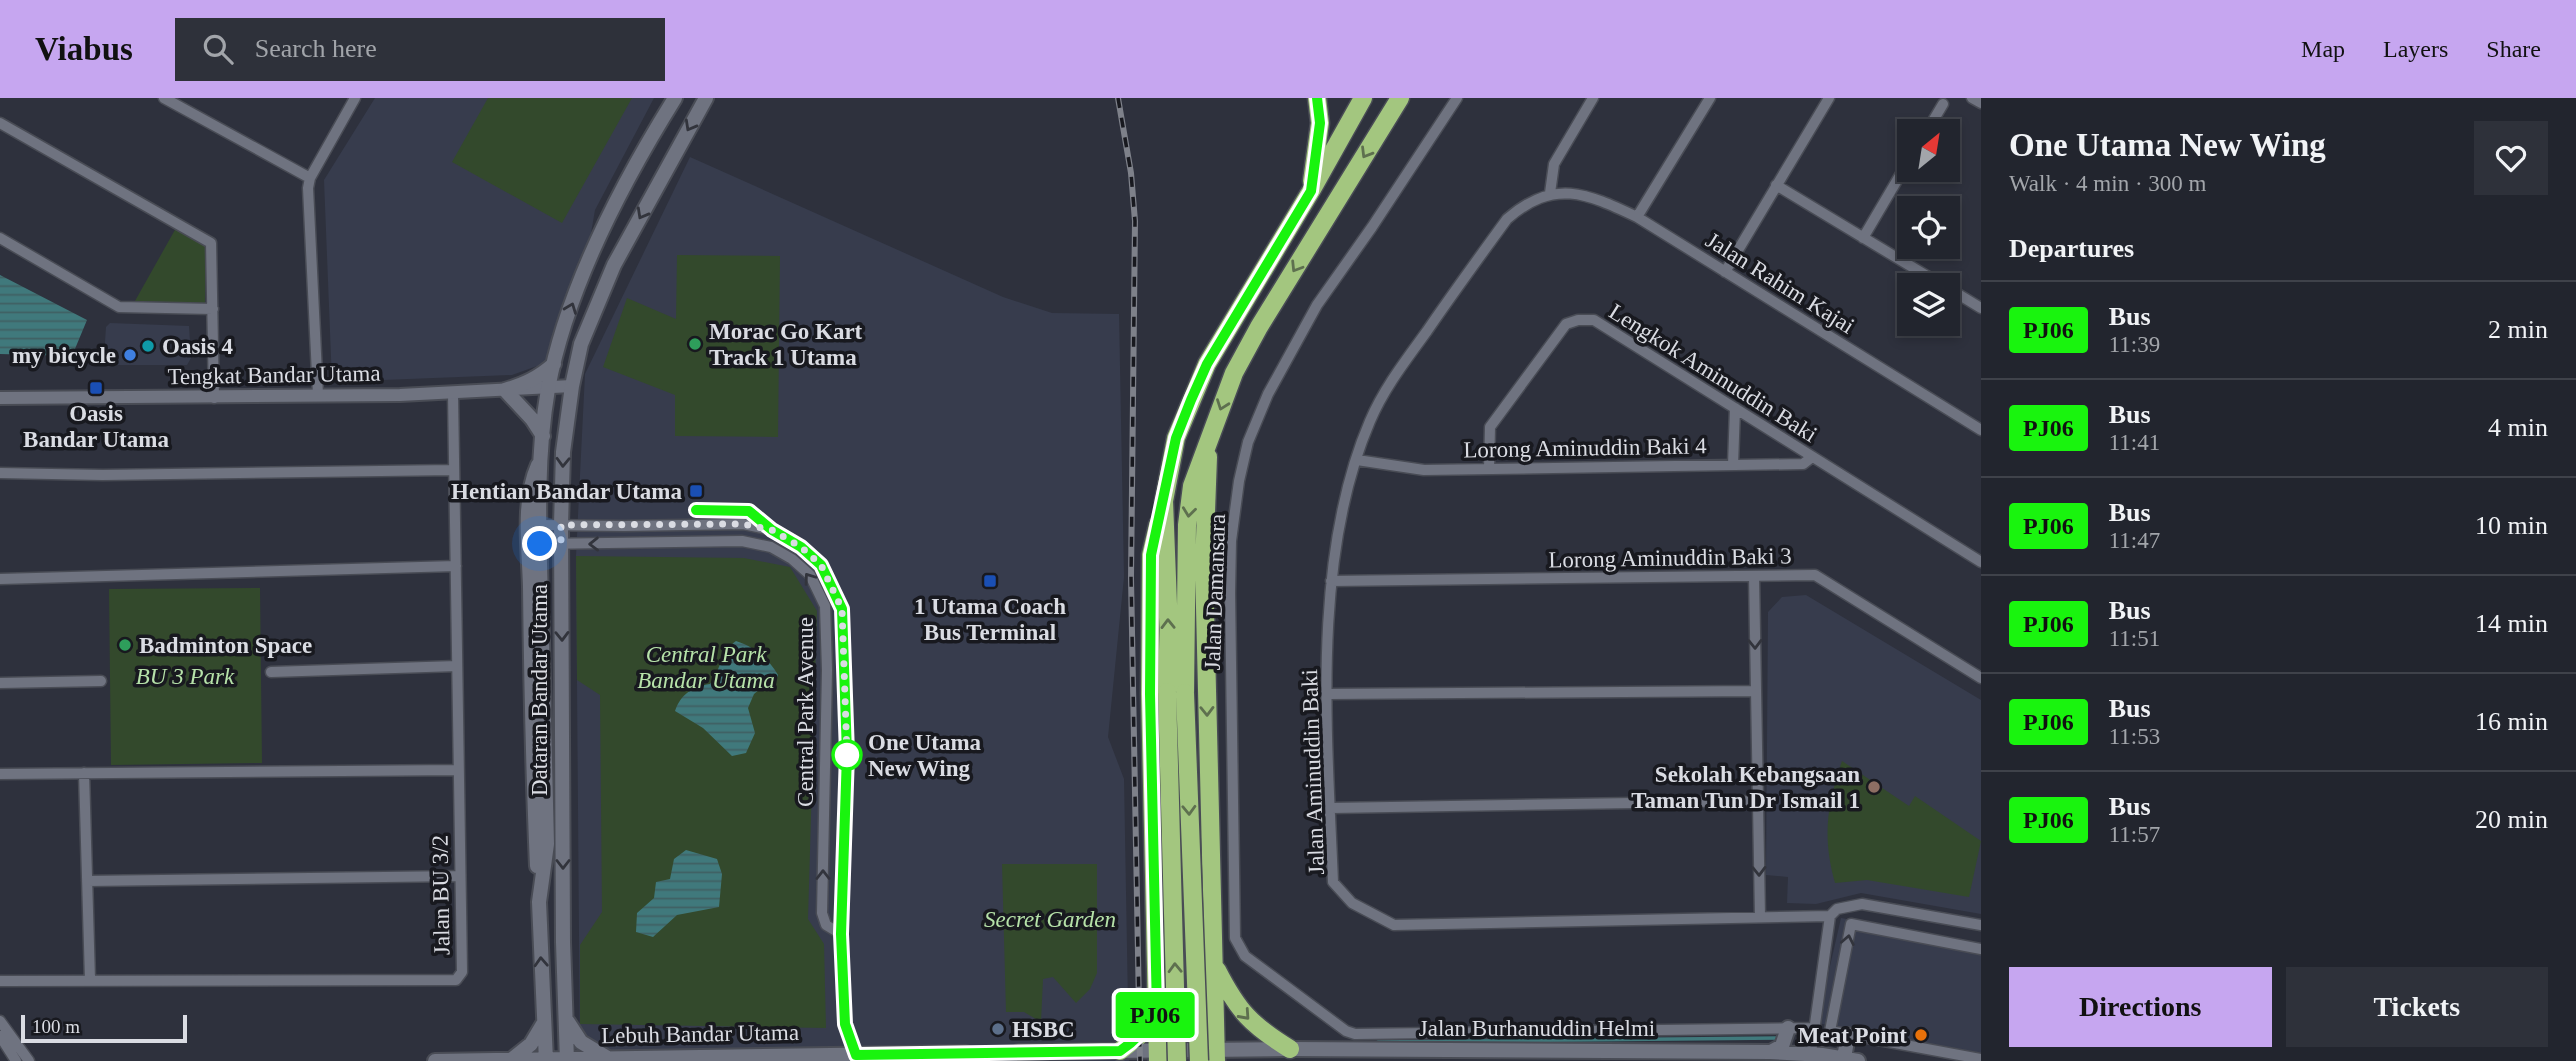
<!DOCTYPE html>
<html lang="en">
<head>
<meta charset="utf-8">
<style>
	body { margin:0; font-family:"Times New Roman",serif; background:#2e313a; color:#f1f3f6; height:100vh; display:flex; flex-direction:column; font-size:26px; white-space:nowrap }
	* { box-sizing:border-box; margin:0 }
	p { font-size:23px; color:#a2a5aa }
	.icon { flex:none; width:38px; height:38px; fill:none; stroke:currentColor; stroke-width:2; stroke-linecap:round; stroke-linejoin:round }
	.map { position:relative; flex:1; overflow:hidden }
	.details { display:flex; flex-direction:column; background:#22252e; width:595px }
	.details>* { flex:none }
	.badge { padding:0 14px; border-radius:5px; font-size:24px; line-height:46px }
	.needle { width:46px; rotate:30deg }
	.fabs { position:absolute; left:1897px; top:21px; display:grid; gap:14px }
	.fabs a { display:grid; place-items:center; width:63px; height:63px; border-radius:0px; background:#22252e; box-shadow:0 4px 10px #0003,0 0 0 2px #3f424a; font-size:35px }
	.scale { position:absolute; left:21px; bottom:18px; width:166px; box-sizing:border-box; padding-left:7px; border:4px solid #dadce3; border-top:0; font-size:19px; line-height:24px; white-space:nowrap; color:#dadce3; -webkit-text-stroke:5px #18191f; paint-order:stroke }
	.you { position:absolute; width:35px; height:35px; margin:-18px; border:5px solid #fff; border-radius:50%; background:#1a73e8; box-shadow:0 0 0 10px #1a73e833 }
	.map>.badge { position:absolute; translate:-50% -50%; box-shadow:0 0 0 4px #fff }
	h2 { padding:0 28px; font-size:26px; line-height:63px }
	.round { display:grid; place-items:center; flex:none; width:74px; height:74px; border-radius:0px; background:#2e313a }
	.overview { display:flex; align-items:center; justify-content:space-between; height:119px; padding:0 28px }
	h1 { font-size:33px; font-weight:800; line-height:52px }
	.cta { display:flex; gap:14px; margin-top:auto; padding:14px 28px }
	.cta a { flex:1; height:80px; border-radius:0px; background:#c6a6f0; color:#111; font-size:28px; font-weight:800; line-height:80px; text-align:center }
	.cta a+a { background:#2e313a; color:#f1f3f6 }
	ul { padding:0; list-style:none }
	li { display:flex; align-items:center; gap:21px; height:98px; padding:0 28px; border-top:2px solid #3f424a }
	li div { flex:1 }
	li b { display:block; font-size:26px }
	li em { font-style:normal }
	li .badge { min-width:77px; font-weight:700; text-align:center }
	header { display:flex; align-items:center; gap:42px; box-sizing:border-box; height:98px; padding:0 35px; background:#c6a6f0; color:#111 }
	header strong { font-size:33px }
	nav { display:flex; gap:38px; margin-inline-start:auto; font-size:24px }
	.search { width:490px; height:63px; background:#2e313a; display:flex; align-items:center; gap:18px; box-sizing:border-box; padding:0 24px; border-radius:0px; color:#a2a5aa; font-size:26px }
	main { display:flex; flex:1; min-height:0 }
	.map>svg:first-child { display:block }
</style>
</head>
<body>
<header>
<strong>Viabus</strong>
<div class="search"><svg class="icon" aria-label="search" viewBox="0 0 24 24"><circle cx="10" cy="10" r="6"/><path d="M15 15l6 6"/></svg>Search here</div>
<nav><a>Map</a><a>Layers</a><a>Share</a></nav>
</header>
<main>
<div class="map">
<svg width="1981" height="963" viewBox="0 0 1981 963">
	<defs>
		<pattern id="water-rules" width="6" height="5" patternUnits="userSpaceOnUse" patternTransform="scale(1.75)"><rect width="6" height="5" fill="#40797c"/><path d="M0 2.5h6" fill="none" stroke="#406063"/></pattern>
	</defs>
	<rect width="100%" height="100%" fill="#2e313d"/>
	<path fill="#373c4d" d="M375 0H654L595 112 590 141 551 263 512 277 332 284 324 82Z
		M690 59 1003 199 1052 215 1119 216 1124 479 1108 639 1124 681 1129 963H580L576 458 585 276Z
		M110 225 189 228 191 260 187 267H110L104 259 106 229Z
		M1806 497 1981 602V816L1861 795 1816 806 1787 805 1788 779 1766 777 1768 514 1782 499Z
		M1841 820 1981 846V955L1817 925Z"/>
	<path fill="#33492c" d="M488 0H632L562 125 452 64Z
		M176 130 206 145 205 205 135 203Z
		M677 157 780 158 778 339 675 338V297L603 269 627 200 676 221Z
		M576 458 744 460 790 469 817 513 808 821 824 846 826 930 580 926V847L602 814 600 597 577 582Z
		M260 490 262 665 111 667 109 491Z
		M1842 663 1909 708 1915 698 1981 743 1969 799 1867 782 1835 785C1822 739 1827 707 1842 663Z
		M1002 766H1097V875L1090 891 1076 905 1053 879 1043 881 1041 924 1024 914H1006Z"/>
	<path fill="url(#water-rules)" d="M0 177 87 222 72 258 0 256Z
		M736 543C755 549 768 560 778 577L774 588 761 590 754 596 748 610 755 635 746 655 732 658 703 630 675 613C681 596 692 589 710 586 720 572 723 552 736 543Z
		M686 752 717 761 722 776 719 809 677 817 653 839 636 834 637 815 654 800 656 784 670 781 674 761Z"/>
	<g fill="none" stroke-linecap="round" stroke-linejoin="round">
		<path stroke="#40797c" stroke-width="3.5" d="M1378 944 1778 940"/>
		<path stroke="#484b56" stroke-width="14" stroke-dasharray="14 7" stroke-linecap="butt" d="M966 955 1019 954"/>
		<defs>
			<path id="minor" d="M164 0 310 80
				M1457 0 1372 129 1317 207 1268 296 1248 344 1239 383 1231 443 1230 495 1235 840 1245 858 1346 933 1355 936 1813 930
				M1972 0 1981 5
				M0 25 211 145 214 300
				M1927 33 1943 6
				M1776 87 1942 187
				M1550 95 1554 66 1593 0
				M1637 119 1710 0
				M0 140 119 209 213 211
				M1863 140 1909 62
				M1725 174 1829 0
				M1948 190 1981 210
				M318 297 308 90 310 80 355 0
				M1981 332 1637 119C1586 95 1554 80 1507 121 1480 158 1453 195 1427 233 1406 262 1384 290 1370 323 1311 460 1327 638 1333 784L1352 805 1394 827 1830 818 1837 811 1862 806 1981 827
				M1357 362 1424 372 1803 366 1812 359
				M1733 367 1735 310
				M1489 371 1490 329 1566 226 1578 222H1594L1981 464
				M0 375 103 377 453 372
				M540 427 624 428 743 426 772 432 801 449 821 467 842 511 847 656 841 836 845 926 856 957
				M540 446 742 443 771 449 792 461 810 477 825 508 827 572 822 815 826 827 841 836
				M1754 478 1760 819
				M0 481 456 468
				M1331 483 1815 477 1981 580
				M271 574 457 568
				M0 585 101 583
				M1328 596 1756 593
				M84 675 90 882
				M0 676 458 672
				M1331 710 1758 703
				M87 783 459 778
				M1981 851 1851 826 1830 933 1981 961
				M0 883 456 882 462 874 453 296
				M0 923 29 963
				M0 938 16 963
				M1810 962 1830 818"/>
			<path id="tertiary" d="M0 300 400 297 572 288"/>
			<path id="secondary" d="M543 338 532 321 505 292C525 286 538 280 554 266
				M537 768C533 675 531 582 530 489 529 450 522 403 538 367
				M568 924 581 944 606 959
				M1019 954 1290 951 1771 954 1822 957 1858 963
				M1771 954 1782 948 1788 930
				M1844 960 1848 937
				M511 962 531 946 543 926
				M435 963 966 955
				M546 963 539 804 547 746C545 665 543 584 541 502 539 432 536 360 548 291 566 192 622 85 675 0
				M567 963 563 844 561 427 563 354 572 288 581 246 614 167 706 0"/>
			<path id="motorway" d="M1312 83 1320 25 1317 0
				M1208 359 1204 468 1216 963
				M1158 427 1151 457 1150 596 1158 963
				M1167 594 1169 531 1164 403 1176 340 1207 266 1311 93 1363 0
				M1185 595 1187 427 1192 388 1234 275 1259 229 1400 0
				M1217 872C1238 913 1251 927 1290 951
				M1120 953 1145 933 1157 914"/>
		</defs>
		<use href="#minor" stroke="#494c55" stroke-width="13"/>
		<use href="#tertiary" stroke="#494c55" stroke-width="16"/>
		<use href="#secondary" stroke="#494c55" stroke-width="18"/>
		<use href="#motorway" stroke="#494c55" stroke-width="21"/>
		<use href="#minor" stroke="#6f7380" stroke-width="10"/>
		<use href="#tertiary" stroke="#6f7380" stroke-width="12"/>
		<use href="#secondary" stroke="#6f7380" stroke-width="14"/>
		<use href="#motorway" stroke="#a3c67f" stroke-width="18"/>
		<defs>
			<path id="rail" d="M1118 0 1131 75 1135 123 1131 480 1140 963"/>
		</defs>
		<use href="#rail" stroke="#7e818a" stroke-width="6"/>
		<use href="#rail" stroke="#18191f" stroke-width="3.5" stroke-dasharray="10" stroke-linecap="butt"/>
		<defs>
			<path id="motorway-bridge" d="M1167 594 1177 963
				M1185 595 1199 963"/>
		</defs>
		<use href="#motorway-bridge" stroke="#494c55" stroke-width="21" stroke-linecap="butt"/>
		<use href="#motorway-bridge" stroke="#a3c67f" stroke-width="18"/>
	</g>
	<defs><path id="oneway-chevron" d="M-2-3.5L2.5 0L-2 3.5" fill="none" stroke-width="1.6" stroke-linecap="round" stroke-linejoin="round" transform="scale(1.75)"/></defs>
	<g stroke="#32343c">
		<use href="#oneway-chevron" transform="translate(690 28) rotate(119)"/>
		<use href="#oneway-chevron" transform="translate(642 116) rotate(119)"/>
		<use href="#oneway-chevron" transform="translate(571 210) rotate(-69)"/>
		<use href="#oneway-chevron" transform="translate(563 364) rotate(92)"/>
		<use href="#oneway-chevron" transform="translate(594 446) rotate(179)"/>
		<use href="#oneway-chevron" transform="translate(809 480) rotate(-126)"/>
		<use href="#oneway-chevron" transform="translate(562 538) rotate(89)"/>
		<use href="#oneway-chevron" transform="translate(1755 546) rotate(89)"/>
		<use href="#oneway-chevron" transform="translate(563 766) rotate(90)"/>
		<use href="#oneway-chevron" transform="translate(1759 773) rotate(89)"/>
		<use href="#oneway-chevron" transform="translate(823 777) rotate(-90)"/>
		<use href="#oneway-chevron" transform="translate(1848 842) rotate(-79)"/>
		<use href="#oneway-chevron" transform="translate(541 864) rotate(-93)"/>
	</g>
	<g stroke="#5e704f">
		<use href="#oneway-chevron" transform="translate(1366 55) rotate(121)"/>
		<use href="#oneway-chevron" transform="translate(1296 169) rotate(122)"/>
		<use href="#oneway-chevron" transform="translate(1222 307) rotate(110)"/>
		<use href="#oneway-chevron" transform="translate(1189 414) rotate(97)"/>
		<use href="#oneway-chevron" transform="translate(1168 526) rotate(-91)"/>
		<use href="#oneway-chevron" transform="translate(1207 613) rotate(89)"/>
		<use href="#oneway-chevron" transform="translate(1189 712) rotate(88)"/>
		<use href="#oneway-chevron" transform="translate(1175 870) rotate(-92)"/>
		<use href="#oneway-chevron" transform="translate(1245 917) rotate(48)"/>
	</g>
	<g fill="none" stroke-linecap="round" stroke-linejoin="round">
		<defs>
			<path id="line" d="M696 412 749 413 772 432 801 449 821 467 842 511 847 656 841 836 845 926 856 957 1120 953C1136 942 1147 931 1157 914L1150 596 1151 457 1176 340 1191 302 1207 266 1311 93 1320 25 1317 0"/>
		</defs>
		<use href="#line" stroke="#fff" stroke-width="16"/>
		<use href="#line" stroke="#19f40e" stroke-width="10"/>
		<path stroke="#dadce3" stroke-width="7" stroke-dasharray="0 12.6" d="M540 446H561V427L743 426 772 432 801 449 821 467 842 511 847 657"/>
	</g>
	<g fill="#2e9e5b" stroke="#18191f" stroke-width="2.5">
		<circle cx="695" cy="246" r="7"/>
		<circle cx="125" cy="547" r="7"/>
	</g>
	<circle fill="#0f9aa8" stroke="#18191f" stroke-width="2.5" cx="148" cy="248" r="7"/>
	<circle fill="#3f7fe0" stroke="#18191f" stroke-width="2.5" cx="130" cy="257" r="7"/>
	<g fill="#1a4fb4" stroke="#18191f" stroke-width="2.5">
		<rect x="89" y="283" width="14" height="14" rx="3.5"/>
		<rect x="689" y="386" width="14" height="14" rx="3.5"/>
		<rect x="983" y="476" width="14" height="14" rx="3.5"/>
	</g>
	<circle fill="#fff" stroke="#19f40e" stroke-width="3.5" cx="847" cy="657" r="14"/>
	<circle fill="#8d6e63" stroke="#18191f" stroke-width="2.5" cx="1874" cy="689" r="7"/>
	<circle fill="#5c6f8a" stroke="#18191f" stroke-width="2.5" cx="998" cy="931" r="7"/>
	<circle fill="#e8710a" stroke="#18191f" stroke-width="2.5" cx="1921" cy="937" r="7"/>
	<g text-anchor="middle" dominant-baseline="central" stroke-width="7" stroke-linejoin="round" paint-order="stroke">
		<g font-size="23" fill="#dadce3" stroke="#18191f">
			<text transform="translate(1780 185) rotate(32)">Jalan Rahim Kajai</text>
			<text transform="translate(1713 275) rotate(32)">Lengkok Aminuddin Baki</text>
			<text transform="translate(274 277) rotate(-1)">Tengkat Bandar Utama</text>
			<text transform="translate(1585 350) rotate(-1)">Lorong Aminuddin Baki 4</text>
			<text transform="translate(1670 460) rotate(-1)">Lorong Aminuddin Baki 3</text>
			<text transform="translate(1215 494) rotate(-88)">Jalan Damansara</text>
			<text transform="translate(539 592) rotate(-90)">Dataran Bandar Utama</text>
			<text transform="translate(805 614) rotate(-90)">Central Park Avenue</text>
			<text transform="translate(1313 674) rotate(-92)">Jalan Aminuddin Baki</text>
			<text transform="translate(441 797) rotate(-91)">Jalan BU 3/2</text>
			<text x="1537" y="930">Jalan Burhanuddin Helmi</text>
			<text transform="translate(700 936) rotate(-1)">Lebuh Bandar Utama</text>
		</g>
		<g font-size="23" font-weight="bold" fill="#dadce3" stroke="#18191f" text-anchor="start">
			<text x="709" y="233">Morac Go Kart<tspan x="709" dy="26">Track 1 Utama</tspan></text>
			<text x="162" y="248">Oasis 4</text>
			<text x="116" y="257" text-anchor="end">my bicycle</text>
			<text x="96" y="315" text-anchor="middle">Oasis<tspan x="96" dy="26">Bandar Utama</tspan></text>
			<text x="682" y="393" text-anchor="end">Hentian Bandar Utama</text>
			<text x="990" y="508" text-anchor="middle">1 Utama Coach<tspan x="990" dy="26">Bus Terminal</tspan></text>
			<text x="139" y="547">Badminton Space</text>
			<text x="1860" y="676" text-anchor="end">Sekolah Kebangsaan<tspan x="1860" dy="26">Taman Tun Dr Ismail 1</tspan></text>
			<text x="1012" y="931">HSBC</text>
			<text x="1907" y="937" text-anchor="end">Meat Point</text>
		</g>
		<g font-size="23" font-style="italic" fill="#b6e2a9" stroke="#18191f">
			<text x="706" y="556">Central Park<tspan x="706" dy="26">Bandar Utama</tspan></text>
			<text x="185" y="578">BU 3 Park</text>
			<text x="1050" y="821">Secret Garden</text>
		</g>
		<g font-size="23" font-weight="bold" fill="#dadce3" stroke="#18191f" text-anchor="start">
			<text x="868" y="644">One Utama<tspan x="868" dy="26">New Wing</tspan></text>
		</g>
	</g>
</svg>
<div class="fabs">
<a><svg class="needle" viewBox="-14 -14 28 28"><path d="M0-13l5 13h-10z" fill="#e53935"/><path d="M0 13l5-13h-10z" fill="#a2a5aa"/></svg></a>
<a><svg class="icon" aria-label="locate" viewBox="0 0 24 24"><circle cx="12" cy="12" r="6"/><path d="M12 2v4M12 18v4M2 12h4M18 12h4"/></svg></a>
<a><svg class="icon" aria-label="layers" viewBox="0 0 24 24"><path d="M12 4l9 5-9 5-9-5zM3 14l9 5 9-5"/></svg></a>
</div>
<div class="scale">100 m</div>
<div class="you" style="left:540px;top:446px"></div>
<b class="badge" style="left:1155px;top:917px;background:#19f40e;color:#111">PJ06</b>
</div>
<section class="details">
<div class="overview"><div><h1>One Utama New Wing</h1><p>Walk · 4 min · 300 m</p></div><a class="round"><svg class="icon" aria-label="heart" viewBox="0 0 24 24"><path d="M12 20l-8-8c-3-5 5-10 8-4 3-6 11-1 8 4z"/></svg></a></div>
<h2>Departures</h2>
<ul>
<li><span class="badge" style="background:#19f40e;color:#111">PJ06</span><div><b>Bus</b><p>11:39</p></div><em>2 min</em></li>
<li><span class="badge" style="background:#19f40e;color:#111">PJ06</span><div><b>Bus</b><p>11:41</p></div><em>4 min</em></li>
<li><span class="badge" style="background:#19f40e;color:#111">PJ06</span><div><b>Bus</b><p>11:47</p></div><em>10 min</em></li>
<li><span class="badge" style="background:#19f40e;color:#111">PJ06</span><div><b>Bus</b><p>11:51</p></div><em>14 min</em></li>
<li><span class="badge" style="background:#19f40e;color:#111">PJ06</span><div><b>Bus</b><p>11:53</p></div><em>16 min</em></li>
<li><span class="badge" style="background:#19f40e;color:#111">PJ06</span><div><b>Bus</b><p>11:57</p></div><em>20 min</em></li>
</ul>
<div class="cta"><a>Directions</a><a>Tickets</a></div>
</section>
</main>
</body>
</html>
